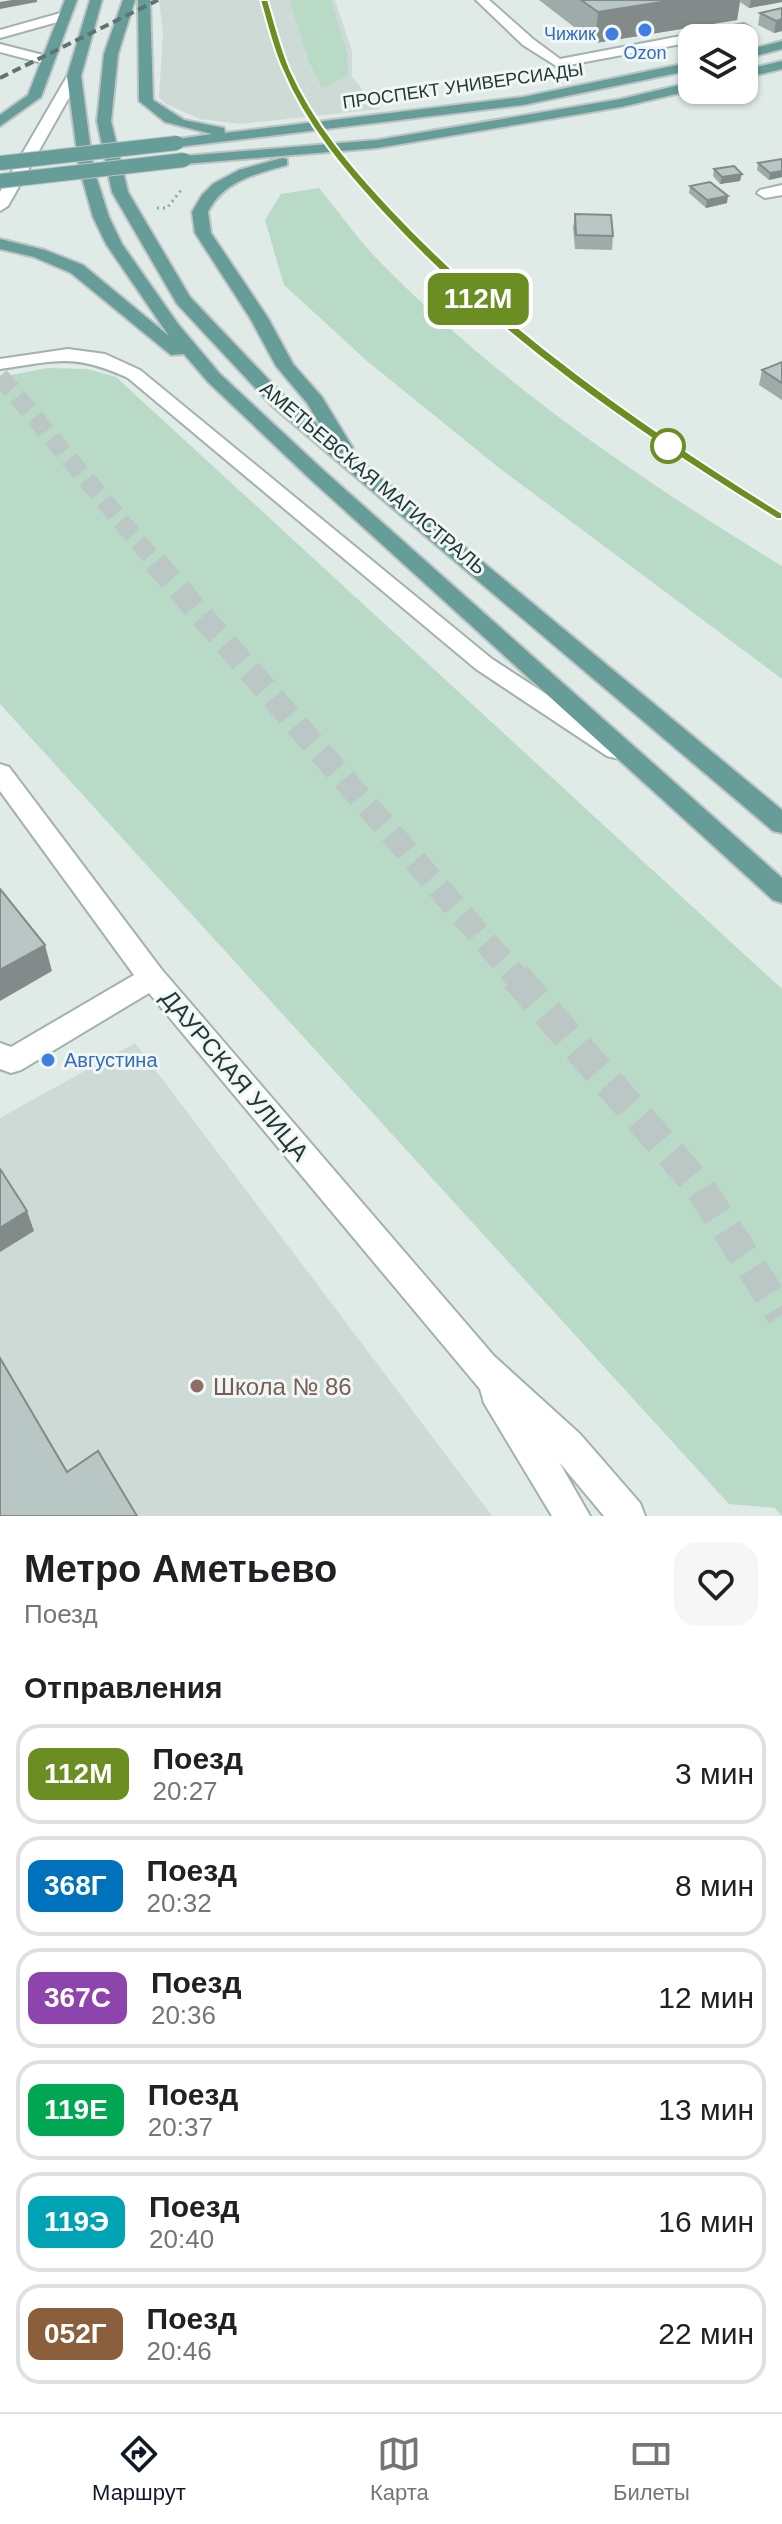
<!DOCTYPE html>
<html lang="ru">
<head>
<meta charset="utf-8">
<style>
	body { margin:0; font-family:Arial,sans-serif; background:#f6f6f6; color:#202124; height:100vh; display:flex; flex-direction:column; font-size:30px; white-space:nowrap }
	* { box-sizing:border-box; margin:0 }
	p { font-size:26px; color:#757577 }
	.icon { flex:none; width:44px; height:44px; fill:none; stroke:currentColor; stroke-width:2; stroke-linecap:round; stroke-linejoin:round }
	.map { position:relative; height:1516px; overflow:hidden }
	.drawer { display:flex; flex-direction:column; background:#fff; flex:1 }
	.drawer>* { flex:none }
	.badge { padding:0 16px; border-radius:12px; font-size:28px; line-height:52px }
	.tools { position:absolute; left:678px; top:24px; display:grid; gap:16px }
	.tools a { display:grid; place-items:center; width:80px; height:80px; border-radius:16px; background:#fff; box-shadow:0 2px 6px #0004; font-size:40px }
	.map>.badge { position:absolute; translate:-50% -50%; box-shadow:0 0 0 4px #fff }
	h2 { padding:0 24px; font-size:30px; line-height:72px }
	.round { display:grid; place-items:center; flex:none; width:84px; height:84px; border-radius:24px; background:#f6f6f6 }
	.head { display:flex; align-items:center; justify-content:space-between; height:136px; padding:0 24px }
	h1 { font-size:38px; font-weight:700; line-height:60px }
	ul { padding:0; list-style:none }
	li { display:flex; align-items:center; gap:24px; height:100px; margin:0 16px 12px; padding:0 8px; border:4px solid #e0e0e0; border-radius:24px }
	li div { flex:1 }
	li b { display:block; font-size:30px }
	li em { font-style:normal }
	li .badge { min-width:88px; font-weight:700; text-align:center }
	.tabs { display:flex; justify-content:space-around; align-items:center; height:112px; border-top:2px solid #e0e0e0; background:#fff; font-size:22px; color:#757577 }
	.tabs a { display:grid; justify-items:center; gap:4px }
	.tabs .current { color:#111827 }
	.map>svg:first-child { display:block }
</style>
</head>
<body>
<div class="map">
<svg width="782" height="1516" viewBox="0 0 782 1516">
	<rect width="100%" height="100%" fill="#e0eae7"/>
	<path fill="#cedad6" d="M159 0H335L352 51V77L379 109 241 124 200 119 166 104 159 97 163 33Z
		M135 1043 492 1516H0V1118Z"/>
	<path fill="#badac8" d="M289 0H331L347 52 348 76 322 88 309 62Z
		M319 188C339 212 358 240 381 263 499 383 639 479 782 566V679L498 467 367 361 284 285 265 220 281 194Z
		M48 368 87 369 116 377 782 989V1516L775 1508 729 1504 0 704V377Z"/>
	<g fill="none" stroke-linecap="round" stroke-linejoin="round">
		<path stroke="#bac7c4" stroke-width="18" stroke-dasharray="18 9" stroke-linecap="butt" d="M0 376 157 564"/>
		<path stroke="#bac7c4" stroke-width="24" stroke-dasharray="24 12" stroke-linecap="butt" d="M155 562 518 979"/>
		<path stroke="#bac7c4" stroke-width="31" stroke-dasharray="31 16" stroke-linecap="butt" d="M516 977 699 1186 782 1315"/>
		<defs>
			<path id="minor" d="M476 0H489L533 39 560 59 744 24 750 28C735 38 710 38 692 38V42L558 67 523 45Z
				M64 12 70 16 68 19 0 38V30Z
				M0 44 51 57 53 60 46 64 0 52Z
				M69 73 81 76 8 206 0 211V192Z
				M782 185V195L765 198 757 193 760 190Z
				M68 349 105 354 140 370 492 659 623 744 627 750 623 756 615 758 607 756 476 669 128 378C73 353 57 361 0 369V359Z
				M0 764 9 767 162 970 494 1356 580 1434 640 1503 645 1516H604L559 1462 590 1516H552L484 1403 480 1389 149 993 21 1070 11 1073 0 1069V1043L11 1047 134 975 0 791Z"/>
			<path id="major" d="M65 0H77L41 97 0 126V115L28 95Z
				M90 0H102L81 76 93 167 109 217 122 244 178 324 220 374 322 469 782 878V903L773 900 308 477 208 382 184 354 171 355 71 273 34 257 0 249V239L45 250 83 265 169 336 106 244 93 217 79 167 67 76Z
				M123 0H135L118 54 111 121 128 192 190 297 286 398 322 428 307 403 276 366 250 318 195 233 192 212 202 195 213 184 239 170 282 158 287 159V165C256 174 223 181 208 212L211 233 268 318 293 364 322 397 353 448 350 452 782 810V833L773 831 272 406 177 304 112 192 97 121 104 54Z
				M138 0H150L153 100 184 120 224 128 225 133 523 97 692 62V70L523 105 177 147 170 143 172 140 212 134 165 122 139 101Z
				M782 41V49L744 59V51Z
				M782 61V69L744 78V70Z
				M692 82 693 90 621 107 377 148 184 164 177 160 184 156 377 140 621 99Z"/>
		</defs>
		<use href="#minor" stroke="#a3b1af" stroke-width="4"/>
		<use href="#major" stroke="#bdc4c3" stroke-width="4"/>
		<path stroke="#82aca6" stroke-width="3" stroke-dasharray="2 4" stroke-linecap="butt" d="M157 208H167L182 189"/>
		<use href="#minor" fill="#fff" fill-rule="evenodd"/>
		<use href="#major" fill="#679d99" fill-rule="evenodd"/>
		<path stroke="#5c7573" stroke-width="4" stroke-dasharray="9 5" stroke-linecap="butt" d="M264 0C271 23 276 49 286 70 319 138 369 192 419 246
			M0 78 158 0"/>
		<path stroke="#5c7573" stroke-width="5" stroke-dasharray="12 6" stroke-linecap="butt" d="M418 244 525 340 675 451 782 516"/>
		<defs>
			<path id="major-bridge" d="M0 163 177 143
				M0 181 184 160"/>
		</defs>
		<use href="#major-bridge" stroke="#bdc4c3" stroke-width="16" stroke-linecap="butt"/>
		<use href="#major-bridge" stroke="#679d99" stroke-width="14"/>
	</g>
	<path fill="#9faba9" d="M539 0H782V2L749 8 740 2 737 20 595 43Z
		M782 8V31L774 33 758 25 760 13Z
		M782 159V177L769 180 757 170 758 163Z
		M714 169 740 181 720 184 713 176Z
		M690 186 727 203 706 208 689 193Z
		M575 214 613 236 612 250 575 249 573 228Z
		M782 362V400L759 385 762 370Z"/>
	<path fill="#828b89" d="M12 0H37V2L0 9V2Z
		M674 0H740L737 20 595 43 598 12Z
		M751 0H782V2L749 8Z
		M782 19V31L774 33 776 21Z
		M782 171V177L769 180 770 173Z
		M742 174 740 181 720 184 722 177Z
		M728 196 727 203 706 208 707 200Z
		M45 945 52 971 0 1001V970Z
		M27 1211 34 1231 0 1252V1228Z"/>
	<path fill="#b9c7c4" stroke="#828b89" stroke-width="2" d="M581 0H674L598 12Z
		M782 8V19L776 21 760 13Z
		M782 159V171L770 173 758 163Z
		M734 166 742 174 722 177 714 169Z
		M710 182 728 196 707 200 690 186Z
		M575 214 611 215 613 236 576 235Z
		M782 362V383L762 370Z
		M0 889 45 945 0 970Z
		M0 1169 27 1211 0 1228Z
		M0 1358 67 1472 98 1451 137 1516H0Z"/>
	<path fill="#6b8e23" stroke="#fff" stroke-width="2" d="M260 0H268C275 23 281 48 290 69 314 123 353 169 393 211 507 332 645 428 782 513V519H777C637 433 499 338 386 216 346 173 305 125 282 69 272 47 267 23 260 0Z"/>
	<g fill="#3f7fe0" stroke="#f0f7f5" stroke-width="3">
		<circle cx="645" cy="30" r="8"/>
		<circle cx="612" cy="34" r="8"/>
		<circle cx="48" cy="1060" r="8"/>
	</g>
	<circle fill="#fff" stroke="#6b8e23" stroke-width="4" cx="668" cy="446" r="16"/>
	<circle fill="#8d6e63" stroke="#f0f7f5" stroke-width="3" cx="197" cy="1386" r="8"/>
	<g text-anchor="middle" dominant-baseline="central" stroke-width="6" stroke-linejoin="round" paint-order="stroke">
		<g font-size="18" fill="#366cbe" stroke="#f0f7f5" text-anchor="end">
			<text x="596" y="34">Чижик</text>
			<text x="645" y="53" text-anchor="middle">Ozon</text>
		</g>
		<g font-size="18" fill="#223937" stroke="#f0f7f5">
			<text transform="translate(463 86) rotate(-8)">ПРОСПЕКТ УНИВЕРСИАДЫ</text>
		</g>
		<g font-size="20" fill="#223937" stroke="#f0f7f5">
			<text transform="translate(373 478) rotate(40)">АМЕТЬЕВСКАЯ МАГИСТРАЛЬ</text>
		</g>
		<g font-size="20" fill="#366cbe" stroke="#f0f7f5" text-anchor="start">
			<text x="64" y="1060">Августина</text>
		</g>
		<g font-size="24" fill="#223937" stroke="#f0f7f5">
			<text transform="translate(235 1075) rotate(50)">ДАУРСКАЯ УЛИЦА</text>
		</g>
		<g font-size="24" fill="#785e54" stroke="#f0f7f5" text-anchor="start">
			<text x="213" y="1386">Школа № 86</text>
		</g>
	</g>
</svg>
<div class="tools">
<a><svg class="icon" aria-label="layers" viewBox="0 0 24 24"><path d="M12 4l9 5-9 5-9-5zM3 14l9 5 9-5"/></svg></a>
</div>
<b class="badge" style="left:478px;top:299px;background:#6b8e23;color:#fff">112М</b>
</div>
<section class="drawer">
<div class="head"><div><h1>Метро Аметьево</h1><p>Поезд</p></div><a class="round"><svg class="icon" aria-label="heart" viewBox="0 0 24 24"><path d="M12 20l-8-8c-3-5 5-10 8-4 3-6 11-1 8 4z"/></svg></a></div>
<h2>Отправления</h2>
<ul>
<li><span class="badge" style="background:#6b8e23;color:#fff">112М</span><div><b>Поезд</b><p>20:27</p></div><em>3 мин</em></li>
<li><span class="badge" style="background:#0072bc;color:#fff">368Г</span><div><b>Поезд</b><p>20:32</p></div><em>8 мин</em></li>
<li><span class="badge" style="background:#8e44ad;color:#fff">367С</span><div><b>Поезд</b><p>20:36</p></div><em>12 мин</em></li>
<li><span class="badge" style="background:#00a651;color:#fff">119Е</span><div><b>Поезд</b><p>20:37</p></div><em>13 мин</em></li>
<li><span class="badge" style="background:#00a3b4;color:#fff">119Э</span><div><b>Поезд</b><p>20:40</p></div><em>16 мин</em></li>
<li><span class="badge" style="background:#8b5e3c;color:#fff">052Г</span><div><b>Поезд</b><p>20:46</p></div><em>22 мин</em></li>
</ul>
</section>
<nav class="tabs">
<a class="current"><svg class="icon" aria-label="directions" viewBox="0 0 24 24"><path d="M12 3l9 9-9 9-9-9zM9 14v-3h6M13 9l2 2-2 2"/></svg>Маршрут</a>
<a><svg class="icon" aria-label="map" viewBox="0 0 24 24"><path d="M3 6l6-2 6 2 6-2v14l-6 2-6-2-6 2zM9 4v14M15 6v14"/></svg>Карта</a>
<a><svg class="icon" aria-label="tickets" viewBox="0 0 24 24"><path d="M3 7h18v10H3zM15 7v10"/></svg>Билеты</a>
</nav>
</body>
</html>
